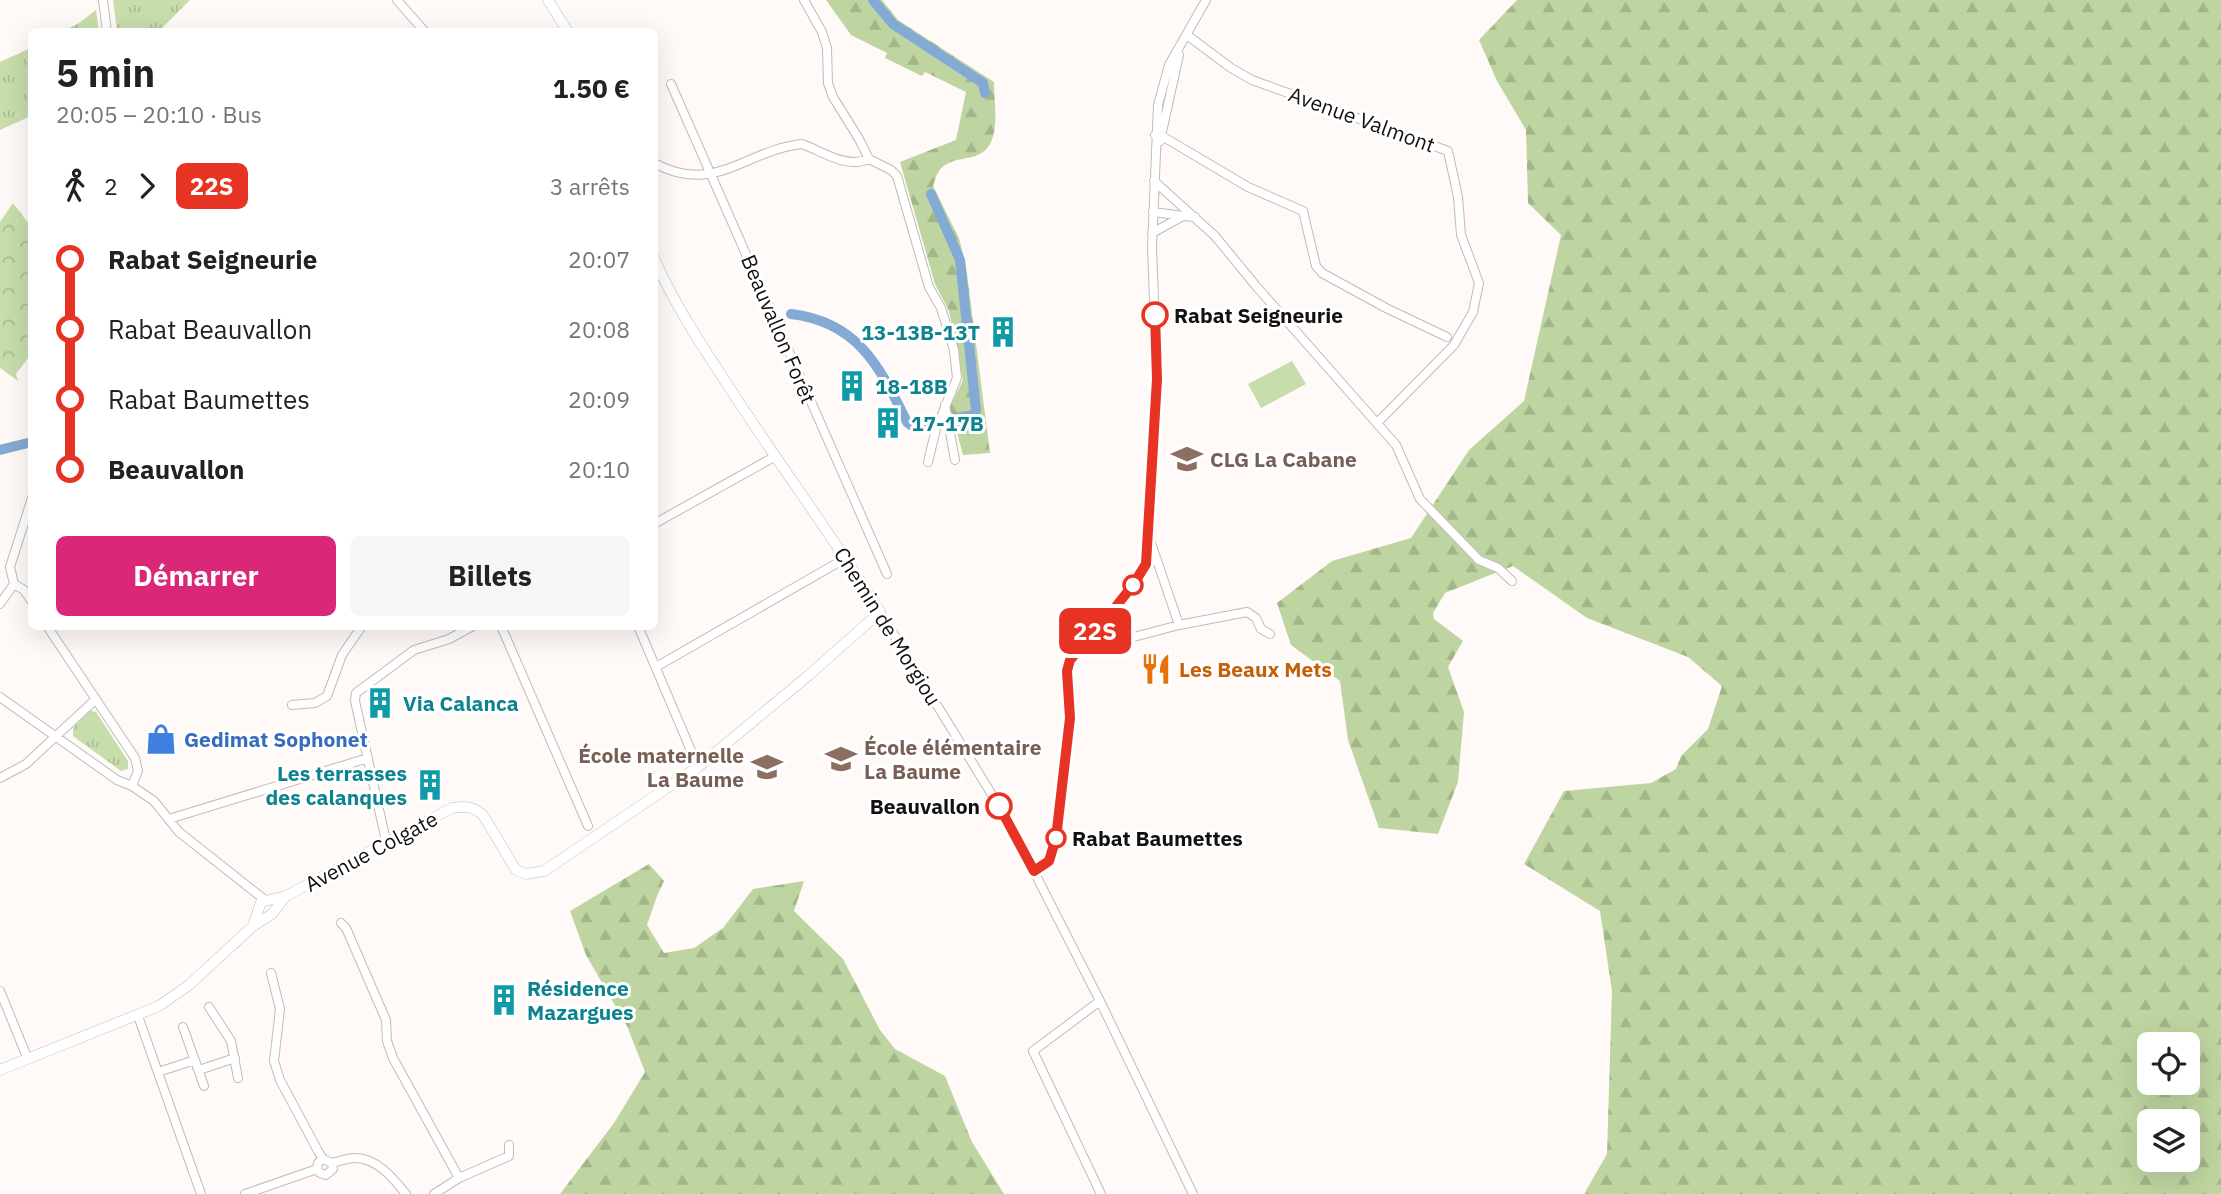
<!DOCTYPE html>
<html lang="fr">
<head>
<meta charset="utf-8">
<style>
	body { margin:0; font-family:"IBM Plex Sans",sans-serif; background:#f6f6f6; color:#222; height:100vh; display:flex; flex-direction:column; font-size:26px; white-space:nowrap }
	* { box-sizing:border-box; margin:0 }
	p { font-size:23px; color:#767676 }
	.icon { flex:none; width:38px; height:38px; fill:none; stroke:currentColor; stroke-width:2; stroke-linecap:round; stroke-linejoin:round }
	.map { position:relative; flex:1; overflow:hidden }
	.side { position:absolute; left:28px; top:28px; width:630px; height:602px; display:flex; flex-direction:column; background:#fff; border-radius:10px; box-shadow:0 7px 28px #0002 }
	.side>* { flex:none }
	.badge { padding:0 14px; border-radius:10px; font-size:24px; line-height:46px }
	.tools { position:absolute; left:2137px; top:1032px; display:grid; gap:14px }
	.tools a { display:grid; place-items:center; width:63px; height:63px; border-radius:10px; background:#fff; box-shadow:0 7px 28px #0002; font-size:35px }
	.map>.badge { position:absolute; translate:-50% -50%; box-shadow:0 0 0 4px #fff }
	.legs { display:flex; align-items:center; gap:10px; height:77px; padding:0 28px; font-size:23px }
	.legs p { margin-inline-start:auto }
	.head { display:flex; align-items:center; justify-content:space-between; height:119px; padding:0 28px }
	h1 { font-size:38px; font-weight:800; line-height:52px }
	.cta { display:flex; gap:14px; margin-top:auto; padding:14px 28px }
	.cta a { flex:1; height:80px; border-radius:10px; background:#db2777; color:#fff; font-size:28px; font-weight:800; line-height:80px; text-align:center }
	.cta a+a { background:#f6f6f6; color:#222 }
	ul { padding:0 28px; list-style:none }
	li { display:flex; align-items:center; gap:24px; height:70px; font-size:26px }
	li i { display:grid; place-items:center; width:10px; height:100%; margin:0 9px; background:currentColor }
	li i::after { content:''; width:18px; height:18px; margin:-9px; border:5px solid; border-radius:50%; background:#fff }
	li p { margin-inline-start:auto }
	li:first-child i { background:linear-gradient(#0000 50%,currentColor 0) }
	li:last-child i { background:linear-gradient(currentColor 50%,#0000 0) }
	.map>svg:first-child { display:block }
</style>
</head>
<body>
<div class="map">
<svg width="2221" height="1194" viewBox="0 0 2221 1194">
	<defs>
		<pattern id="grass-tufts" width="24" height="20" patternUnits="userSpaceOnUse" patternTransform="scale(1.75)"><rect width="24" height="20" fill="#c7ddac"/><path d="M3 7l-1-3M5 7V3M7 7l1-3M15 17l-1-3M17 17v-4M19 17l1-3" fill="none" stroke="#aabd93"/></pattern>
		<pattern id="forest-firs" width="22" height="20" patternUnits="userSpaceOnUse" patternTransform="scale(1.75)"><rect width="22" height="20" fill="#bed5a1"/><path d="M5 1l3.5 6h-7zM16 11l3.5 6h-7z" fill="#a2b689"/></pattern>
		<pattern id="park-crowns" width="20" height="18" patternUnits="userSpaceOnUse" patternTransform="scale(1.75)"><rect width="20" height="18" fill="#c7ddac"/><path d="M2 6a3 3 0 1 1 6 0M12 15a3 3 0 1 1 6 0" fill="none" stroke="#aabd93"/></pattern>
	</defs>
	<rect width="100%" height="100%" fill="#fffaf7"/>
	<path fill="url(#grass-tufts)" d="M113 0H190L158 32 117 31Z
		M96 10 99 31H64L79 23Z
		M31 48V116L0 130V62Z
		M90 711 96 712 128 761V769L121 771 73 736V728Z"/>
	<path fill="url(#forest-firs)" fill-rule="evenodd" d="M826 0H882L898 20 994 82C994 98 997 117 994 132 987 169 955 150 939 171 936 175 935 181 933 186L959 238 966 266 990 453 963 455 950 407 963 380 949 311 935 284 900 162 956 140 966 92 925 72 922 76 885 58 887 53 851 35Z
		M1517 0H2221V1194H1584L1607 1154 1612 991 1600 911 1524 864 1564 791 1651 783 1676 769 1681 756 1708 729 1722 686 1688 657 1587 618 1513 566 1445 593 1433 613 1434 619 1463 641 1448 667 1464 712 1458 782 1438 834 1379 828 1348 740 1340 681 1291 645 1277 603 1332 561 1411 538 1469 450 1524 401 1561 235 1528 203 1526 130 1497 81 1479 40ZM2149 1045H2188V1083H2149ZM2149 1122H2188V1160H2149Z
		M649 864 664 881 657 896 647 925 664 953 694 948 723 928 753 889 804 881 794 911 843 959 880 1030 895 1049 945 1076 972 1142 1004 1194H560L614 1123 645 1072 627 1026 586 955 570 911Z"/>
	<path fill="url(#park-crowns)" d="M13 203 32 228 31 354 16 374 18 381 0 368V222Z"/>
	<path fill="#c7ddac" d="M1292 361 1306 384 1261 408 1248 384Z"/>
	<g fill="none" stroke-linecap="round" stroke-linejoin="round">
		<path stroke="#83aad4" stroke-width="10" d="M873 0 893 24 983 83 985 93
			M791 314C859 322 880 368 907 422L912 426 974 415 976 410 960 260 931 194
			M0 450 32 442"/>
		<defs>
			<path id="minor" d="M103 0 107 32
				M397 0 425 32
				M804 0 822 32 827 48 828 83 833 97 859 139 869 159 891 170 897 176 929 287 941 308 954 350 957 378 936 429 928 462
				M1187 35 1231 68 1252 80 1448 151 1458 197 1461 235 1479 283 1473 312 1454 345 1377 423
				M671 84 887 574
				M1155 135 1162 136 1248 187 1303 211 1316 266 1322 273 1386 308 1447 337
				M1160 141 1179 55
				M654 163C715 196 745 150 802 144 824 152 846 169 869 159
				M1154 181 1215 236 1256 286 1396 445 1420 499 1479 560 1498 568 1512 581
				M1153 212 1183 216
				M1152 233 1183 216 1195 217
				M945 405 955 460
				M654 524 774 457
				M1150 540 1179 625
				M14 584 10 567 32 498
				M14 584 24 590 32 602
				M0 604 14 584
				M880 612 997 803 1024 852 1100 1001 1193 1194
				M47 626 135 758 138 771 132 786
				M501 626 588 826
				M638 626 698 767
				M1077 652 1179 625 1247 612 1256 618 1261 629 1270 634
				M656 667 846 558
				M0 697 117 780 132 786 154 801 179 832 265 900
				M292 705 315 703 327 696 342 655 362 626
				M0 778 26 764 96 699
				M169 819 368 758
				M386 841 355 701 356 693 414 650 449 639 473 626
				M1034 871 1049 861 1056 838 1070 718 1067 671 1070 660 1110 614 1133 585 1146 564 1157 379 1152 248 1158 105 1169 65 1206 0
				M341 923 346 928 386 1020 387 1041 393 1058 459 1178
				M271 973 280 1009 274 1061 280 1080 318 1151 323 1159 332 1163 333 1169 326 1175 320 1173 317 1169 318 1163 323 1159
				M0 991 27 1057
				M1100 1001 1033 1051 1101 1194
				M209 1007 231 1041 238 1078
				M138 1016 201 1194
				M183 1027 204 1086
				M199 1070 235 1058
				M158 1072 195 1060
				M332 1163C339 1161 348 1158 355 1158 377 1158 393 1178 406 1194
				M245 1194 317 1169
				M434 1194 459 1178 509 1156V1145"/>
			<path id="tertiary" d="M548 0 568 32
				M253 926 261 902 286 896 452 808C465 806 473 806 483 815L516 870 526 874 544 871 698 767 809 675 880 612C832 535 778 463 729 387 702 346 674 304 654 258
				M0 1070 159 1006 189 985 253 926 272 914 285 897"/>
		</defs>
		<use href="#minor" stroke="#c2bbb6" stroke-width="10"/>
		<use href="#tertiary" stroke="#c2bbb6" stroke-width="11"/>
		<use href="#minor" stroke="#fff" stroke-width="8"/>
		<use href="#tertiary" stroke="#fff" stroke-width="10"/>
	</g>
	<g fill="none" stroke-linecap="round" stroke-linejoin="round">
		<defs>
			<path id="line-1" d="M999 806 1034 871 1049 861 1056 838 1070 718 1067 671 1070 660 1110 614 1133 585 1146 564 1157 379 1155 315"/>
		</defs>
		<use href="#line-1" stroke="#fff" stroke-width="16"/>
		<use href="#line-1" stroke="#e63323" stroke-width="10"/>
	</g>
	<defs>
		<symbol id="building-bare" viewBox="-9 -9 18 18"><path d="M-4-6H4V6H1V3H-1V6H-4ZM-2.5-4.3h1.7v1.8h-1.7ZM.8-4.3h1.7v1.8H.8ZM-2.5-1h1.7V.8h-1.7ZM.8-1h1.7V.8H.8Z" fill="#0f9aa8" stroke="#fff" stroke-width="2.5" paint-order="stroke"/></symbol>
		<symbol id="school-bare" viewBox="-9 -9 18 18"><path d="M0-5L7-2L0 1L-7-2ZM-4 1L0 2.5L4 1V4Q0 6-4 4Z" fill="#8d6e63" stroke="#fff" stroke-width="2.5" paint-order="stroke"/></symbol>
		<symbol id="restaurant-bare" viewBox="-9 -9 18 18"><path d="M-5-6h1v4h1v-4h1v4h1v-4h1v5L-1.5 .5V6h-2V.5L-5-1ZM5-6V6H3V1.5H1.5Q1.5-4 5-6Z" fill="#e8710a" stroke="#fff" stroke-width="2.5" paint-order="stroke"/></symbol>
		<symbol id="shop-bare" viewBox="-9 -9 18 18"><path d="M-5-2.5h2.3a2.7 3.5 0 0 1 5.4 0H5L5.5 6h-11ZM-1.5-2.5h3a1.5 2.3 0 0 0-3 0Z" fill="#3f7fe0" stroke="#fff" stroke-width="2.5" paint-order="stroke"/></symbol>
	</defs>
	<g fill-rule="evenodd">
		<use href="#building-bare" x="981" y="310" width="44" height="44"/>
		<use href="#building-bare" x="830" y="364" width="44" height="44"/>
		<use href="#building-bare" x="866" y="401" width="44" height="44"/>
		<use href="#school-bare" x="1165" y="437" width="44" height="44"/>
		<use href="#restaurant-bare" x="1134" y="647" width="44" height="44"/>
		<use href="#building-bare" x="358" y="681" width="44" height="44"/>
		<use href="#shop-bare" x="139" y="717" width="44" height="44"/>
		<use href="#school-bare" x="819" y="737" width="44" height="44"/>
		<use href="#school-bare" x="745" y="745" width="44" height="44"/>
		<use href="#building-bare" x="408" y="763" width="44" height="44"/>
		<use href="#building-bare" x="482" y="978" width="44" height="44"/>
	</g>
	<g fill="#fff" stroke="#e63323" stroke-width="3.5">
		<circle cx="1155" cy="315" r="12"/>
		<circle cx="1133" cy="585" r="9"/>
		<circle cx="999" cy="806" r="12"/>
		<circle cx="1056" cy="838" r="9"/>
	</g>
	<g text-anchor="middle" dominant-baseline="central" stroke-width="6" stroke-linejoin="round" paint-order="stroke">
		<g font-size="21" fill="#13110f" stroke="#fff">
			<text transform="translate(1362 119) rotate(20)">Avenue Valmont</text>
			<text transform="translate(779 329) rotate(67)">Beauvallon Forêt</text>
			<text transform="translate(888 626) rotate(58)">Chemin de Morgiou</text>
			<text transform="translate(371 851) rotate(-28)">Avenue Colgate</text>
		</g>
		<g font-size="21" font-weight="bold" fill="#13110f" stroke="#fff" text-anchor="start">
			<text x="1174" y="315">Rabat Seigneurie</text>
			<text x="980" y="806" text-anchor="end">Beauvallon</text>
			<text x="1072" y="838">Rabat Baumettes</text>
		</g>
		<g font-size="21" font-weight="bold" fill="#0d838f" stroke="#fff" text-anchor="start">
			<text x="980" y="332" text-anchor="end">13-13B-13T</text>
			<text x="875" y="386">18-18B</text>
			<text x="911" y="423">17-17B</text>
			<text x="403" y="703">Via Calanca</text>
			<text x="407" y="773" text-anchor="end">Les terrasses<tspan x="407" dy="24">des calanques</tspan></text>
			<text x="527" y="988">Résidence<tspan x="527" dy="24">Mazargues</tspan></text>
		</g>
		<g font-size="21" font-weight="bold" fill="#785e54" stroke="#fff" text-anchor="start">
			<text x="1210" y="459">CLG La Cabane</text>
			<text x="864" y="747">École élémentaire<tspan x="864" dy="24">La Baume</tspan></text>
			<text x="744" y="755" text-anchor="end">École maternelle<tspan x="744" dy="24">La Baume</tspan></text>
		</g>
		<g font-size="21" font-weight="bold" fill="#c56008" stroke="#fff" text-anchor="start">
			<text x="1179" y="669">Les Beaux Mets</text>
		</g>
		<g font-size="21" font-weight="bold" fill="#366cbe" stroke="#fff" text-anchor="start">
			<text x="184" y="739">Gedimat Sophonet</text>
		</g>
	</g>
</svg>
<div class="tools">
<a><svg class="icon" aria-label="locate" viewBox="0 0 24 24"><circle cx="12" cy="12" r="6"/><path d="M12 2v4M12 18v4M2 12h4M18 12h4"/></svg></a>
<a><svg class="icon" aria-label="layers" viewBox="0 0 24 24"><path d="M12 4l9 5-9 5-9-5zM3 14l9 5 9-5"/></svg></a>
</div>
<b class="badge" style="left:1095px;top:631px;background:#e63323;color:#fff">22S</b>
<section class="side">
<div class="head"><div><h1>5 min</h1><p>20:05 – 20:10 · Bus</p></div><b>1.50 €</b></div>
<div class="legs"><svg class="icon" aria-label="walk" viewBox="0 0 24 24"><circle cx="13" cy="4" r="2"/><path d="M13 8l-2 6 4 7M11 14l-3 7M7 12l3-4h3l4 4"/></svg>2<svg class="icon" aria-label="forward" viewBox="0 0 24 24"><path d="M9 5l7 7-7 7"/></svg><b class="badge" style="background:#e63323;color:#fff">22S</b><p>3 arrêts</p></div>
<ul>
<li><i style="color:#e63323"></i><b>Rabat Seigneurie</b><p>20:07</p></li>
<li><i style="color:#e63323"></i><span>Rabat Beauvallon</span><p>20:08</p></li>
<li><i style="color:#e63323"></i><span>Rabat Baumettes</span><p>20:09</p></li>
<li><i style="color:#e63323"></i><b>Beauvallon</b><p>20:10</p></li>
</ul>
<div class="cta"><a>Démarrer</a><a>Billets</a></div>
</section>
</div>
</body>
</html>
